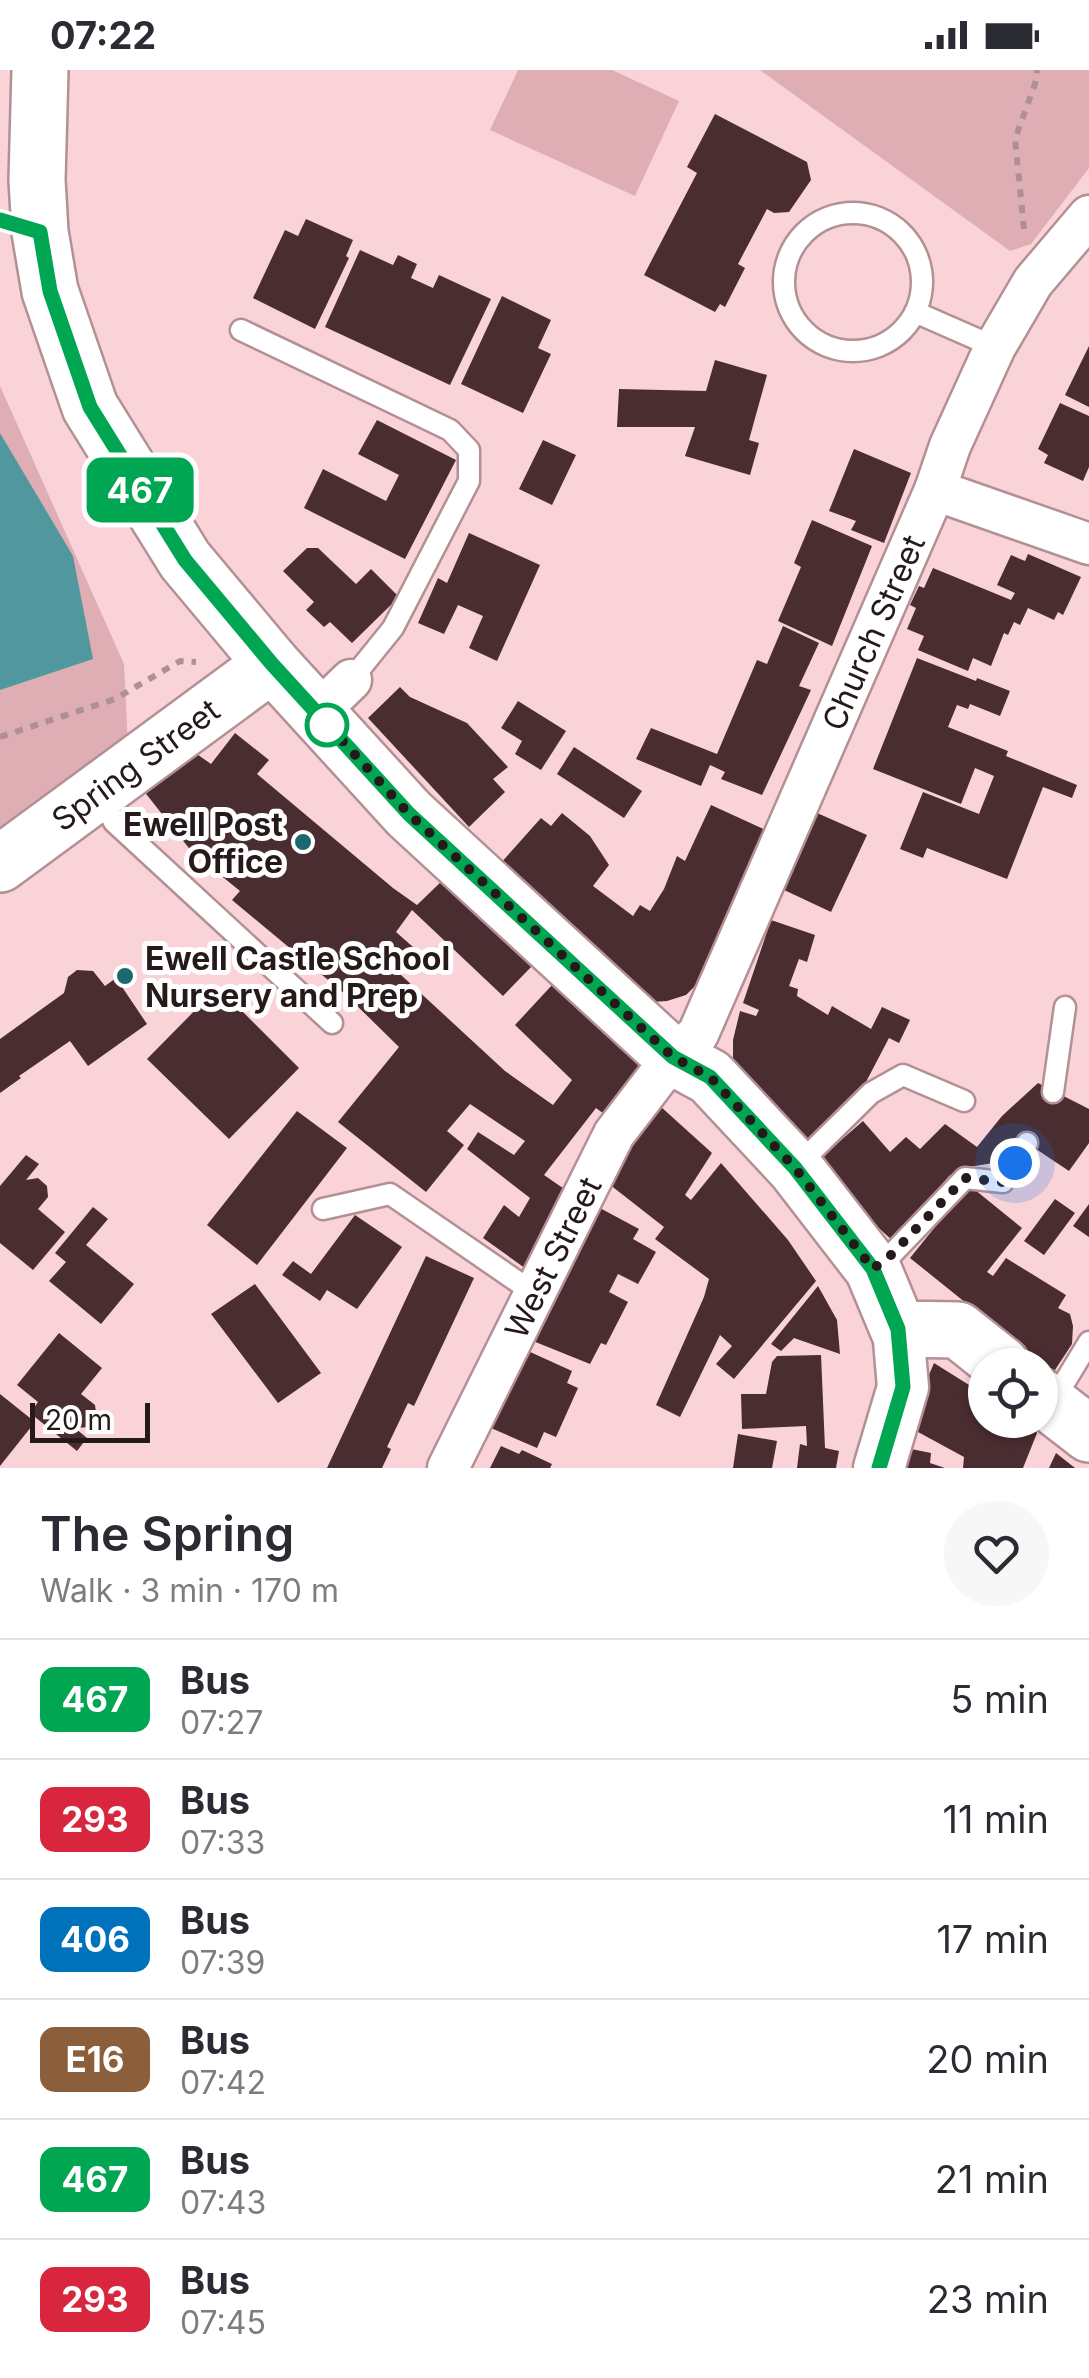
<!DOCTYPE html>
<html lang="en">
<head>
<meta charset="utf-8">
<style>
	body { margin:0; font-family:Inter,sans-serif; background:#f7f7f7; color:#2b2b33; height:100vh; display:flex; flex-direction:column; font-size:38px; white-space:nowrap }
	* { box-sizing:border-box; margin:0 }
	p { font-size:32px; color:#7c7c81 }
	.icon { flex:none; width:55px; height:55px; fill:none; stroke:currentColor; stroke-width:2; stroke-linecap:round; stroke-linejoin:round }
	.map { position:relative; height:1398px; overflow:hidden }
	.side { display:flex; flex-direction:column; background:#fff; flex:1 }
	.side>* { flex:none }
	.badge { padding:0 20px; border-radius:15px; font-size:35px; line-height:65px }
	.fabs { position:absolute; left:968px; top:1278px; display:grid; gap:20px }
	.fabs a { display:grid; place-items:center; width:90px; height:90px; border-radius:50%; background:#fff; box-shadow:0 2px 8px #0004; font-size:50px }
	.scale { position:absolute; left:30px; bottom:25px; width:120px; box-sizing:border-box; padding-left:10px; border:5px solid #26191a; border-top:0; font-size:28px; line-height:35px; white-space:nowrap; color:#26191a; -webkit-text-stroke:8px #fff; paint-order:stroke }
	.you { position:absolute; width:50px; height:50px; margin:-25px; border:8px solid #fff; border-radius:50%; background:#1a73e8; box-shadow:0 0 0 15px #1a73e833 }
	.map>.badge { position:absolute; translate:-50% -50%; box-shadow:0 0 0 5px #fff }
	.round { display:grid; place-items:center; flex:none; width:105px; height:105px; border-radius:52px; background:#f7f7f7 }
	.headline { display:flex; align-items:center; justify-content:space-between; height:170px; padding:0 40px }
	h1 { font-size:48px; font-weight:600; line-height:75px }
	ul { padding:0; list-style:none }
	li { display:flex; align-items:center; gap:30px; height:120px; padding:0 40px; border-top:2px solid #e1e1e2 }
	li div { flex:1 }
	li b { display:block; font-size:38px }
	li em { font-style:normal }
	li .badge { min-width:110px; font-weight:700; text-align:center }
	.status { display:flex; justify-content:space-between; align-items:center; height:70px; padding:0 50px; background:#fff; direction:ltr }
	.status svg { height:28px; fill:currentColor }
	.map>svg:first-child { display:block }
</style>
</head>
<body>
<div class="status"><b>07:22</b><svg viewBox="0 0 49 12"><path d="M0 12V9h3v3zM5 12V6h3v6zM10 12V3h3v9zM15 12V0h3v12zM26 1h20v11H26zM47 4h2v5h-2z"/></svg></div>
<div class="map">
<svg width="1089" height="1398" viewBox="0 0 1089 1398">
	<rect width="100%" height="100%" fill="#f9d3d7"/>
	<path fill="#deaeb4" d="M518 0H612L679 31 635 126 490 60Z
		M760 0H1089V98L1031 174 1010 181Z
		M0 316 124 594 128 674 0 771Z"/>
	<path fill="#51979e" d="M0 363 73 486 93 589 0 620Z"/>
	<path fill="#4a2d31" d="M715 44 807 92 811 110 789 142 774 143 767 139 738 194 745 198 725 237 720 234 715 242 644 205 697 103 687 97Z
		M306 149 353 170 346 186 349 188 315 259 253 228 285 160 298 166Z
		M360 180 393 195 398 185 417 194 411 208 433 218 439 205 491 229 450 315 325 257Z
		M502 226 551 250 538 278 551 284 523 343 461 314Z
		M1089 276V337L1065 325Z
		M715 290 767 305 749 370 759 373 750 405 685 386 695 357H617L619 319 706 321Z
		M1060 333 1089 346V397L1083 411 1044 393 1048 385 1038 379Z
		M377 350 456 390 405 489 304 438 323 399 386 431 399 405 358 384Z
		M543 370 576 385 552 435 519 419Z
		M854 379 911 403 884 473 851 460 856 451 829 441Z
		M812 450 872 476 832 576 778 551 801 497 794 493Z
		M469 463 540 495 497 591 469 578 483 546 458 535 444 564 418 553 438 508 447 513Z
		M307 478H318L356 514 371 499 399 527 352 573 330 552 324 557 306 540 314 532 283 501Z
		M1028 484 1081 507 1063 545 1058 542 1054 550 1028 538 1020 555 1014 552 1008 565 1004 563 991 596 973 588 968 601 918 580 924 566 907 559 916 538 910 535 919 516 924 518 933 498 1011 530 1015 523 997 515 1011 485 1025 491Z
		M783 556 819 573 799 616 811 620 762 725 721 709 725 702 710 695 701 716 636 689 651 658 717 684 757 590 767 594Z
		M917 588 976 611 977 608 1010 621 1000 646 970 634 968 639 957 635 948 657 1008 681 1006 686 1077 715 1072 728 1043 717 1007 809 927 778 923 788 900 779 923 722 979 744 994 706 975 698 961 734 873 699Z
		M400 617 410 627 467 653 508 697 493 709 505 722 469 757 368 648Z
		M518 631 566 661 541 700 515 684 522 671 501 658Z
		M235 663 269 690 257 704 393 818 417 835 444 809 533 895 503 926 412 840 396 862 421 884 401 905 505 1001 553 1035 572 1010 515 955 553 914 651 1000 615 1052 596 1038 544 1105 573 1125 529 1201 483 1168 504 1135 519 1147 530 1128 467 1079 478 1062 514 1085 525 1071 470 1034 447 1061 464 1075 426 1122 338 1052 399 977 345 924 232 830 240 821 192 782 143 720 194 682 211 694Z
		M574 677 642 721 624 748 557 704Z
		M711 735 768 761 701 910 686 925 667 931 652 932 500 794 541 748 551 756 562 743 590 766 609 795 593 816 633 846 640 835 650 841 664 819 677 786 685 791Z
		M817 743 867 765 831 842 782 819Z
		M771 850 815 865 807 892 799 889 789 916 798 919 797 926 828 945 832 936 871 959 882 937 910 950 899 973 889 968 856 1031 803 1078 733 995V970L740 941 756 946 759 940 743 933Z
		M77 900 93 901 105 916 116 908 147 954 88 996 70 971 19 1006 21 1008 0 1023V969L64 923 68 907Z
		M218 917 299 998 229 1069 147 989Z
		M1038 1013 1089 1039V1073L1069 1101 1027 1073 1010 1098 999 1092 969 1097 949 1106 894 1172 844 1126 816 1092 863 1051 890 1082 906 1067 920 1079 945 1054 977 1077 1002 1046Z
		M660 1036 712 1083 685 1125 691 1130 721 1093 788 1170 816 1211 734 1309 716 1294 732 1276 720 1265 680 1347 656 1335 704 1227 709 1209 655 1169 664 1157 609 1114 620 1087Z
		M297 1041 347 1078 257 1195 207 1155Z
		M26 1085 39 1094 26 1110 38 1108 47 1116 48 1127 38 1139 65 1162 33 1200 0 1173V1116Z
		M969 1115 1022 1158 987 1202 993 1206 1006 1188 1066 1225 1058 1238 1070 1244 1073 1256 1072 1274 1053 1303 910 1188Z
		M1055 1129 1075 1143 1044 1185 1024 1171Z
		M1089 1134V1167L1073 1156Z
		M93 1137 108 1149 86 1175 134 1214 101 1254 49 1211 66 1192 55 1183Z
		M598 1137 639 1159 633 1169 656 1182 638 1214 618 1204 609 1222 628 1232 606 1275 601 1273 590 1294 528 1269Z
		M355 1145 402 1177 357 1239 327 1220 320 1231 282 1205 293 1191 311 1204Z
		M426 1186 474 1208 414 1336 408 1333 387 1377 391 1379 382 1398H327Z
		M255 1214 321 1303 278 1333 211 1244Z
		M818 1216 837 1250 840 1284 794 1268 781 1281 771 1274Z
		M59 1263 102 1298 81 1324 95 1335 97 1349 89 1357 75 1358 87 1368 77 1381 30 1343 38 1332 17 1315Z
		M528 1281 572 1301 567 1313 578 1318 556 1367 544 1362 537 1378 491 1358Z
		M821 1285 825 1378 839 1381 836 1398H797L800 1374 807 1376 806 1356 742 1359 741 1324H766L772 1292 777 1286Z
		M934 1293 985 1325V1350H1024L1033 1356 1037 1363 1023 1398H963L964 1387 907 1356Z
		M0 1324 35 1352 0 1396Z
		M738 1364 777 1371 772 1398H733Z
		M501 1376 519 1384 522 1380 552 1394 550 1398H490Z
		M901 1377 931 1383 930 1393 945 1398H898Z
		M1056 1383 1075 1398H1049Z"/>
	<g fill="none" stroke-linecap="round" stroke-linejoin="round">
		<defs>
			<path id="service" d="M784 212a69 69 0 1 1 138 0a69 69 0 1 1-138 0Z
				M915 242 995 277
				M241 260 450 360 469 380V411L393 558 351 610
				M100 723 114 752 332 953
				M1053 1022 1065 937
				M796 1097 871 1023 903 1005 964 1031
				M323 1139 390 1124 534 1223
				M875 1197 891 1185 965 1108 1003 1112 1027 1073
				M1052 1333 1089 1272"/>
			<g id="minor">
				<path d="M935 420 1089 474"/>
				<path d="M317 643 351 610"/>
				<path id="s1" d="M448 1398 614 1064 673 987 698 964 935 420 950 376 995 277 1033 212 1089 146"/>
			</g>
			<path id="tertiary" d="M879 1398 903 1317 898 1259"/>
			<g id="secondary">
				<path d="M40 0 37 110 40 162 50 221 90 337 185 490 272 594 409 744 673 987 710 1007 795 1098 873 1199 898 1259 958 1260 1002 1295"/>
				<path id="s2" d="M0 794 272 594"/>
				<path d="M1040 1326 1089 1364"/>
			</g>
		</defs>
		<use href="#service" stroke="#b39094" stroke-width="25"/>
		<use href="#minor" stroke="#b39094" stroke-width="45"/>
		<use href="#tertiary" stroke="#b39094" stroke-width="55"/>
		<use href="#secondary" stroke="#b39094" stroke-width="60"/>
		<path stroke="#ae9093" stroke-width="6" stroke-dasharray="8 8" stroke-linecap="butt" d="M1024 159 1015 69 1035 14 1037 0
			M0 667 115 629 180 591 196 592"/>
		<use href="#service" stroke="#fff" stroke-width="20"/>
		<use href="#minor" stroke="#fff" stroke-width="40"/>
		<use href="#tertiary" stroke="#fff" stroke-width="50"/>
		<use href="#secondary" stroke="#fff" stroke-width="55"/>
	</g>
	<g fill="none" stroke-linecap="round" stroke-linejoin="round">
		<defs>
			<path id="line" d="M0 150 40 162 50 221 90 337 185 490 272 594 409 744 673 987 710 1007 795 1098 873 1199 898 1259 903 1317 879 1398"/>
		</defs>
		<use href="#line" stroke="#fff" stroke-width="22"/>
		<use href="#line" stroke="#00a651" stroke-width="15"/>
		<path stroke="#26191a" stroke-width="10" stroke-dasharray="0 18" d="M327 655 317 643 409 744 673 987 710 1007 795 1098 873 1199 891 1185 965 1108 1003 1112 1015 1093"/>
	</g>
	<circle fill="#fff" stroke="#00a651" stroke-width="5" cx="327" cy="655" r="20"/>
	<g fill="#1b686e" stroke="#fff" stroke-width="4">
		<circle cx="303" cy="772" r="10"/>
		<circle cx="125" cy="906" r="10"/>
	</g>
	<g text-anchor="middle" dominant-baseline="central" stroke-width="10" stroke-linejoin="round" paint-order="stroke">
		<g font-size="32" fill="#26191a" stroke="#fff">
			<text stroke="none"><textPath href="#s1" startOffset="942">Church Street</textPath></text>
			<text stroke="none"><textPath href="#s2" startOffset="168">Spring Street</textPath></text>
			<text stroke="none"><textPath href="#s1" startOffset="235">West Street</textPath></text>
		</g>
		<g font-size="32" font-weight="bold" fill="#26191a" stroke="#fff" text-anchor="end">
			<text x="283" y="754">Ewell Post<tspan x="283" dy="37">Office</tspan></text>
			<text x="145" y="888" text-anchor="start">Ewell Castle School<tspan x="145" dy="37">Nursery and Prep</tspan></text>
		</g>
	</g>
</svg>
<div class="fabs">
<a><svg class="icon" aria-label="locate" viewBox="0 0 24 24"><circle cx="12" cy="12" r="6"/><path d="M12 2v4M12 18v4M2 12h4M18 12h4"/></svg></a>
</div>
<div class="scale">20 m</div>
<div class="you" style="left:1015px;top:1093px"></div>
<b class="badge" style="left:140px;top:420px;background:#00a651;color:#fff">467</b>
</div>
<section class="side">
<div class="headline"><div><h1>The Spring</h1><p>Walk · 3 min · 170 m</p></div><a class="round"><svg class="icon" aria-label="heart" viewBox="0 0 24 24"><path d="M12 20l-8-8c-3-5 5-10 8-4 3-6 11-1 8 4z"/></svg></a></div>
<ul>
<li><span class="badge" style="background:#00a651;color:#fff">467</span><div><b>Bus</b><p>07:27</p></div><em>5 min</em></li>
<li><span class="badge" style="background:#d7263d;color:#fff">293</span><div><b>Bus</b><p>07:33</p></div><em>11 min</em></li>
<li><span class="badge" style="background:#0072bc;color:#fff">406</span><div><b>Bus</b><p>07:39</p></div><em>17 min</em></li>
<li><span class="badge" style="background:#8b5e3c;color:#fff">E16</span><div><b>Bus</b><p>07:42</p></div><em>20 min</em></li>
<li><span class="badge" style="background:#00a651;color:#fff">467</span><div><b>Bus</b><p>07:43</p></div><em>21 min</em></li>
<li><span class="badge" style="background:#d7263d;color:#fff">293</span><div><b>Bus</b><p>07:45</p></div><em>23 min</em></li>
</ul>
</section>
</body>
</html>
